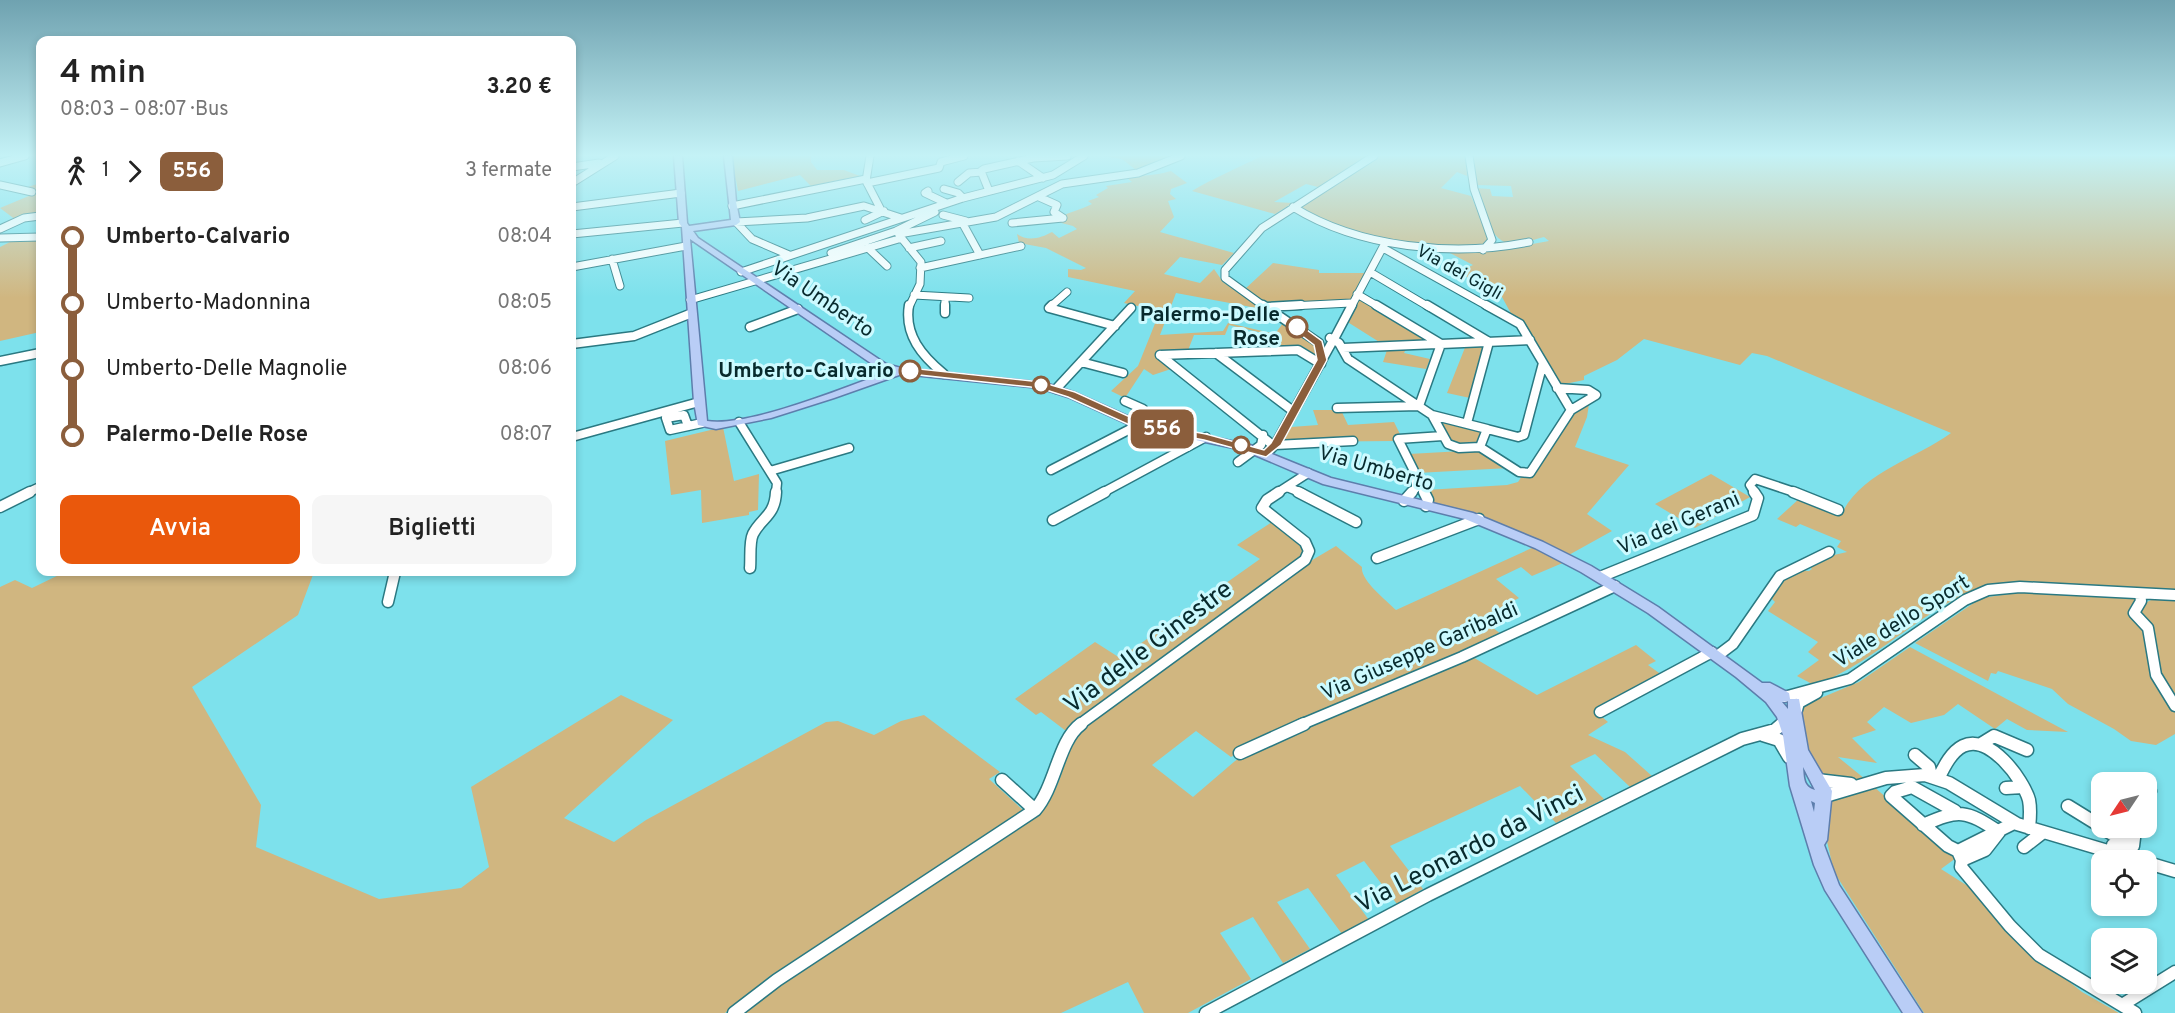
<!DOCTYPE html>
<html lang="it">
<head>
<meta charset="utf-8">
<style>
	body { margin:0; font-family:Overpass,sans-serif; background:#f6f6f6; color:#222; height:100vh; display:flex; flex-direction:column; font-size:22px; white-space:nowrap }
	* { box-sizing:border-box; margin:0 }
	p { font-size:20px; color:#767676 }
	.icon { flex:none; width:33px; height:33px; fill:none; stroke:currentColor; stroke-width:2; stroke-linecap:round; stroke-linejoin:round }
	.map { position:relative; flex:1; overflow:hidden }
	.side { position:absolute; left:36px; top:36px; width:540px; height:540px; display:flex; flex-direction:column; background:#fff; border-radius:12px; box-shadow:0 3px 9px #0003 }
	.side>* { flex:none }
	.badge { padding:0 12px; border-radius:9px; font-size:21px; line-height:39px }
	.needle { width:39px; rotate:235deg }
	.buttons { position:absolute; left:2091px; top:772px; display:grid; gap:12px }
	.buttons a { display:grid; place-items:center; width:66px; height:66px; border-radius:12px; background:#fff; box-shadow:0 3px 9px #0003; font-size:30px }
	.map>.badge { position:absolute; translate:-50% -50%; box-shadow:0 0 0 3px #fff }
	.legs { display:flex; align-items:center; gap:9px; height:66px; padding:0 24px; font-size:20px }
	.legs p { margin-inline-start:auto }
	.head { display:flex; align-items:center; justify-content:space-between; height:102px; padding:0 24px }
	h1 { font-size:33px; font-weight:600; line-height:45px }
	.action { display:flex; gap:12px; margin-top:auto; padding:12px 24px }
	.action a { flex:1; height:69px; border-radius:12px; background:#ea580c; color:#fff; font-size:24px; font-weight:600; line-height:69px; text-align:center }
	.action a+a { background:#f6f6f6; color:#222 }
	ul { padding:0 24px; list-style:none }
	li { display:flex; align-items:center; gap:21px; height:66px; font-size:22px }
	li i { display:grid; place-items:center; width:9px; height:100%; margin:0 8px; background:currentColor }
	li i::after { content:''; width:15px; height:15px; margin:-8px; border:4px solid; border-radius:50%; background:#fff }
	li p { margin-inline-start:auto }
	li:first-child i { background:linear-gradient(#0000 50%,currentColor 0) }
	li:last-child i { background:linear-gradient(currentColor 50%,#0000 0) }
	.map>svg:first-child { display:block }
</style>
</head>
<body>
<div class="map">
<svg width="2175" height="1013" viewBox="0 0 2175 1013">
	<rect width="100%" height="100%" fill="#7de1ec"/>
	<path fill="#d0b680" d="M732 156H811V162L817 170H844L860 176 811 186 800 175 738 191 736 180 733 179Z
		M1104 156H1177L1136 170 1122 159Z
		M1261 156H1368L1318 187 1306 184 1274 202 1293 203 1275 214 1192 191C1213 178 1238 168 1261 156Z
		M1378 156H1466L1467 176 1457 172 1441 188 1471 196 1490 239 1485 247 1414 246 1340 227 1297 208Z
		M1472 156H2175V591L2004 583C1940 589 1880 663 1814 685L1797 676 1819 660 1808 652 1818 642 1768 611 1775 602 1770 597C1780 583 1789 567 1809 571L1812 569 1809 566 1834 555 1847 552 1837 547 1841 541 1800 524 1796 527 1777 519 1800 498 1841 515C1861 472 1916 459 1951 433L1767 356 1752 353 1740 365 1644 339 1617 360 1584 376V380L1565 384 1558 383 1514 319 1496 286 1487 289 1458 272 1473 265 1450 253 1492 251 1549 241 1544 237C1535 239 1525 243 1516 244 1489 246 1483 207 1475 188L1490 189 1492 196 1513 197 1511 186 1476 185Z
		M1171 171 1187 183 1171 189 1170 194 1176 199 1168 201 1174 217 1160 232 1234 253 1222 265 1180 257 1164 274 1200 283 1214 269 1223 282 1262 309 1176 293 1160 335 1223 331 1228 323 1275 334 1283 323 1313 344 1317 358 1305 348H1266L1271 335 1229 325 1225 335H1194L1187 353 1156 354 1174 368 1153 375 1144 369 1125 398 1111 391 1138 366 1160 311 1124 303 1135 291 1068 277V269L1081 270 1086 268 1046 248 1019 243 1017 234C1028 242 1041 238 1052 232L1059 238 1077 229 1073 226 1054 221C1066 212 1081 210 1092 204L1088 201 1099 197 1096 195 1108 188 1106 186 1132 182 1126 177C1143 175 1155 176 1171 171Z
		M40 183V213L16 220 0 208 36 193 22 189Z
		M16 239H40V332L0 341V247Z
		M1273 263 1319 270V273H1366L1349 302 1271 306 1245 289Z
		M1357 297 1430 340 1384 345 1346 321Z
		M1484 344 1470 398 1447 393 1466 345Z
		M1388 347H1407L1404 353 1430 359 1426 369 1383 362Z
		M1589 404 1587 417 1575 447 1629 465 1587 514 1612 531 1567 556 1433 503 1426 490 1507 485 1518 482 1522 476 1524 477 1573 411Z
		M1313 410H1341L1348 425 1394 422 1401 436 1395 441 1285 442 1283 440 1291 427 1318 425Z
		M1439 420 1483 431 1478 443 1452 445Z
		M723 427 734 481 759 474 758 510 749 512V515L702 523 701 490 671 495 665 441Z
		M1480 450 1509 468 1417 473 1409 454Z
		M1711 474 1750 497 1695 528 1655 504Z
		M1272 522 1304 548 1301 558 1066 731 1041 712 1036 715 1015 699 1095 642 1120 658 1260 559 1237 545Z
		M1336 546 1362 567C1360 580 1386 600 1396 610L1534 547 1565 562 1532 576 1521 567 1496 579 1519 598 1481 618 1502 635 1252 742 1231 757 1196 731 1152 765 1193 797 1235 761 1256 748 1471 656 1537 695 1636 645 1656 661 1648 665 1662 675 1595 711 1608 722 1588 735 1625 752 1652 776 1630 787 1595 754 1570 766 1604 799 1556 823 1520 786 1390 846 1423 889 1397 904 1364 861 1336 875 1369 920 1342 934 1308 888 1277 902 1310 949 1283 963 1253 917 1220 933 1251 979 1188 1013H1144L1128 982 1061 1013H740L1046 805C1063 784 1064 753 1080 730L1314 559Z
		M65 572H314L298 615 192 687 261 805 256 847 379 899 461 888 489 867 471 787 621 695 673 720 564 818 614 842 646 820 826 722 838 721 874 735 901 721 924 715 1000 772 989 779 1024 811 770 976 725 1013H0V587L15 580 32 588Z
		M2023 592 2134 598 2136 600 2129 612 2146 629 2168 700 2175 711V734L2156 745 2131 741 2114 729 2068 704 2052 689 1998 671 1996 674 1991 673 1988 681 1915 643 1981 598Z
		M2155 598 2175 599V700L2158 672 2154 631 2139 613 2147 602Z
		M1910 647 2068 732 2027 730 2007 719 1995 729 1958 704 1944 715 1911 723 1884 707 1867 722 1876 730 1852 738 1877 763 1838 757 1865 779 1852 781 1828 778 1809 763 1802 718 1804 705 1859 682Z
		M1873 786 1956 858 1941 869 1971 888 2022 944 2082 992 2119 1013H1924L1834 872 1826 837 1829 801Z"/>
	<g fill="none" stroke-linecap="round" stroke-linejoin="round">
		<defs>
			<path id="minor-far3" d="M870 156 866 181 881 210
				M1469 156 1474 189 1492 240 1483 250
				M1018 161 1043 178
				M0 163 25 156
				M572 167 599 163
				M958 182 969 173 982 172
				M572 183 615 156
				M867 183 939 168 941 162 964 156
				M0 185 32 192
				M944 189 958 193 963 198
				M928 191 925 193 946 203
				M989 191 981 171 984 169 1033 158 1067 156
				M1039 197 1057 205 1054 212 1063 218
				M732 206 866 179
				M572 207 681 193
				M1293 207C1359 248 1454 257 1529 242
				M943 215 966 221
				M865 220 884 211
				M1012 223 1063 218
				M963 224 980 255
				M0 229 24 218 40 216
				M572 234 683 223
				M899 234 996 217 1062 184 1138 173 1181 156
				M899 235 921 262 920 284 909 307
				M0 238 40 237
				M868 248 887 266
				M909 248 941 241
				M1383 248 1489 307
				M831 253 896 231 935 212
				M789 255 752 239 736 222 807 218 864 206 901 218
				M612 259 620 286
				M572 267 686 246
				M920 268 1021 246
				M741 272 963 198 1053 175 1084 156
				M1370 272 1429 307
				M1357 294 1379 307
				M914 295 969 298
				M945 297V307
				M690 300 902 238
				M1050 307 1067 292
				M1265 307 1225 278V270L1262 228 1374 156
				M1269 307 1351 303
				M1351 307 1384 245"/>
			<path id="minor-far2" d="M909 305C904 335 922 356 944 374
				M945 305V313
				M1052 305 1049 308 1115 326
				M1263 305 1319 343 1322 361
				M1376 305 1441 344
				M1427 305 1489 342
				M1267 307 1301 305
				M750 327 798 309
				M1330 338 1339 343 1348 359 1432 415
				M1333 341 1352 305
				M572 344 634 336 692 313
				M1343 348 1437 344
				M1216 353 1293 411
				M1160 355 1298 350 1321 364
				M1160 355 1274 446
				M0 361 40 353
				M1081 362 1123 373
				M1557 388 1588 390 1596 395 1571 410
				M1056 389 1131 308
				M1125 401 1143 409 1146 426
				M1337 408 1419 406 1441 344 1530 340
				M1432 415 1487 429 1480 447 1459 448 1448 444Z
				M739 422 777 483 776 493
				M1467 423 1489 342
				M688 426 684 415 666 418 670 430 702 423
				M1487 429 1518 437 1524 435 1543 363
				M572 437 699 402
				M1275 445 1353 441
				M1480 447 1519 472 1530 473 1571 410 1520 324 1486 305
				M1266 454 1275 445 1331 344
				M1238 462 1261 445 1263 435
				M1051 470 1138 425
				M770 471 849 448
				M1287 487 1302 493
				M27 493 40 487
				M1102 493 1206 437
				M1277 493 1308 473
				M1411 493 1416 488V477
				M1425 493 1398 439 1443 436
				M1755 493 1750 485 1755 479 1797 493"/>
			<path id="minor-far1" d="M1298 492 1356 522
				M1424 492 1428 500 1426 506
				M1793 492 1838 510
				M1404 501 1412 492
				M0 507 30 492
				M1053 520 1105 492
				M1377 558 1479 519
				M750 568C751 558 749 542 753 534 761 518 775 516 776 492
				M1600 577 1753 515 1758 498 1754 492
				M2140 594 2141 601 2134 613 2148 628 2156 675 2175 706
				M388 602 395 572
				M1717 656 1733 644 1780 576 1829 552
				M1784 697 1850 679 1965 600 1988 590 2020 587 2175 595
				M1797 710 1799 703 1817 693
				M1600 712 1712 652
				M1079 725 1305 560 1309 551 1305 542 1262 508 1267 500 1279 492
				M1300 725 1462 657 1615 586
				M1782 725 1785 718"/>
			<path id="minor" d="M1763 735 1779 740 1789 757
				M1981 744 1994 736 2027 750
				M1240 753 1304 724
				M1915 755 1929 767 1931 776
				M1938 779C1944 767 1951 752 1963 746 1989 733 2023 779 2029 800 2031 810 2030 818 2029 828
				M1002 780 1035 810
				M1817 780 1851 784
				M2006 788 2023 787
				M2146 793 2150 791
				M1822 797 1886 778 1925 775 1949 783 2017 824 2175 871
				M2068 806 2102 827
				M1955 811 1912 787 1895 792 1891 796 1948 846 1958 851
				M2014 823 1958 851 1962 860 1961 867 2010 926 2039 955 2135 1013
				M1923 825C1959 809 1966 810 1999 832L1985 850 1962 860
				M2102 828 2131 845
				M2113 845 2133 846 2134 838 2129 828
				M2024 847 2042 833
				M2122 1005 2175 972
				M734 1013 777 980 1035 810C1056 786 1058 741 1081 724
				M1206 1013 1428 895 1742 739 1775 730 1782 724"/>
			<path id="major" d="M674 156H682L687 223 689 226 731 220 724 156H732L736 202 740 222 736 225 693 231 698 238 886 364 901 368 1045 383 1076 393 1141 422 1250 445 1331 478 1473 513 1543 542 1591 566 1658 607 1762 683H1770L1789 693 1790 699H1799L1808 750 1832 791 1827 840 1824 845 1839 885 1922 1013H1903L1825 890 1814 865 1790 786 1783 735 1777 717 1766 702 1736 677 1648 613 1581 572 1535 548 1465 519 1323 484 1243 450 1134 427 1068 397 1040 388 902 374 834 398 771 418 716 429 698 425 694 402 682 227 679 223ZM690 239 878 368 890 371C849 386 747 428 707 421ZM1788 701V709L1782 702ZM1803 767 1815 790C1803 787 1804 777 1803 767ZM1811 801 1815 803 1814 812Z"/>
		</defs>
		<use href="#minor-far3" stroke="#2a7982" stroke-width="9"/>
		<use href="#minor-far2" stroke="#2a7982" stroke-width="11"/>
		<use href="#minor-far1" stroke="#2a7982" stroke-width="13"/>
		<use href="#minor" stroke="#2a7982" stroke-width="15"/>
		<use href="#major" stroke="#5d7eac" stroke-width="3"/>
		<use href="#minor-far3" stroke="#fff" stroke-width="7"/>
		<use href="#minor-far2" stroke="#fff" stroke-width="8"/>
		<use href="#minor-far1" stroke="#fff" stroke-width="10"/>
		<use href="#minor" stroke="#fff" stroke-width="12"/>
		<use href="#major" fill="#b9cdf6" fill-rule="evenodd"/>
	</g>
	<linearGradient id="sky" x2="0" y2="1"><stop stop-color="#6fa2b0"/><stop offset="0.52" stop-color="#c4f2f6"/><stop offset="1" stop-color="#c4f2f6" stop-opacity="0"/></linearGradient>
	<rect width="2175" height="298" fill="url(#sky)"/>
	<path fill="#8b5e3c" stroke="#fff" stroke-width="1.5" d="M1293 325H1300L1322 341 1327 360 1281 445 1266 457 1204 440 1134 427 1068 397 1040 388 910 374 905 371 910 368 1041 382 1075 392 1141 422 1206 434 1264 450 1271 443 1317 360 1314 345 1293 329Z"/>
	<g fill="#fff" stroke="#8b5e3c" stroke-width="3">
		<circle cx="1297" cy="327" r="10"/>
		<circle cx="910" cy="371" r="10"/>
		<circle cx="1041" cy="385" r="8"/>
		<circle cx="1241" cy="445" r="8"/>
	</g>
	<g text-anchor="middle" dominant-baseline="central" stroke-width="6" stroke-linejoin="round" paint-order="stroke">
		<g font-size="18" fill="#082a2d" stroke="#ccfaff">
			<text transform="translate(1459 273) rotate(29)">Via dei Gigli</text>
		</g>
		<g font-size="21" fill="#082a2d" stroke="#ccfaff">
			<text transform="translate(822 300) rotate(34)">Via Umberto</text>
			<text transform="translate(1376 469) rotate(16)">Via Umberto</text>
			<text transform="translate(1679 524) rotate(-23)">Via dei Gerani</text>
			<text transform="translate(1902 622) rotate(-32)">Viale dello Sport</text>
			<text transform="translate(1420 652) rotate(-24)">Via Giuseppe Garibaldi</text>
		</g>
		<g font-size="21" font-weight="bold" fill="#082a2d" stroke="#ccfaff" text-anchor="end">
			<text x="1280" y="315">Palermo-Delle<tspan x="1280" dy="24">Rose</tspan></text>
			<text x="894" y="371">Umberto-Calvario</text>
		</g>
		<g font-size="26" fill="#082a2d" stroke="#ccfaff">
			<text transform="translate(1149 648) rotate(-37)">Via delle Ginestre</text>
			<text transform="translate(1470 850) rotate(-27)">Via Leonardo da Vinci</text>
		</g>
	</g>
</svg>
<div class="buttons">
<a><svg class="needle" viewBox="-14 -14 28 28"><path d="M0-13l5 13h-10z" fill="#e53935"/><path d="M0 13l5-13h-10z" fill="#767676"/></svg></a>
<a><svg class="icon" aria-label="locate" viewBox="0 0 24 24"><circle cx="12" cy="12" r="6"/><path d="M12 2v4M12 18v4M2 12h4M18 12h4"/></svg></a>
<a><svg class="icon" aria-label="layers" viewBox="0 0 24 24"><path d="M12 4l9 5-9 5-9-5zM3 14l9 5 9-5"/></svg></a>
</div>
<b class="badge" style="left:1162px;top:429px;background:#8b5e3c;color:#fff">556</b>
<section class="side">
<div class="head"><div><h1>4 min</h1><p>08:03 – 08:07 · Bus</p></div><b>3.20 €</b></div>
<div class="legs"><svg class="icon" aria-label="walk" viewBox="0 0 24 24"><circle cx="13" cy="4" r="2"/><path d="M13 8l-2 6 4 7M11 14l-3 7M7 12l3-4h3l4 4"/></svg>1<svg class="icon" aria-label="forward" viewBox="0 0 24 24"><path d="M9 5l7 7-7 7"/></svg><b class="badge" style="background:#8b5e3c;color:#fff">556</b><p>3 fermate</p></div>
<ul>
<li><i style="color:#8b5e3c"></i><b>Umberto-Calvario</b><p>08:04</p></li>
<li><i style="color:#8b5e3c"></i><span>Umberto-Madonnina</span><p>08:05</p></li>
<li><i style="color:#8b5e3c"></i><span>Umberto-Delle Magnolie</span><p>08:06</p></li>
<li><i style="color:#8b5e3c"></i><b>Palermo-Delle Rose</b><p>08:07</p></li>
</ul>
<div class="action"><a>Avvia</a><a>Biglietti</a></div>
</section>
</div>
</body>
</html>
